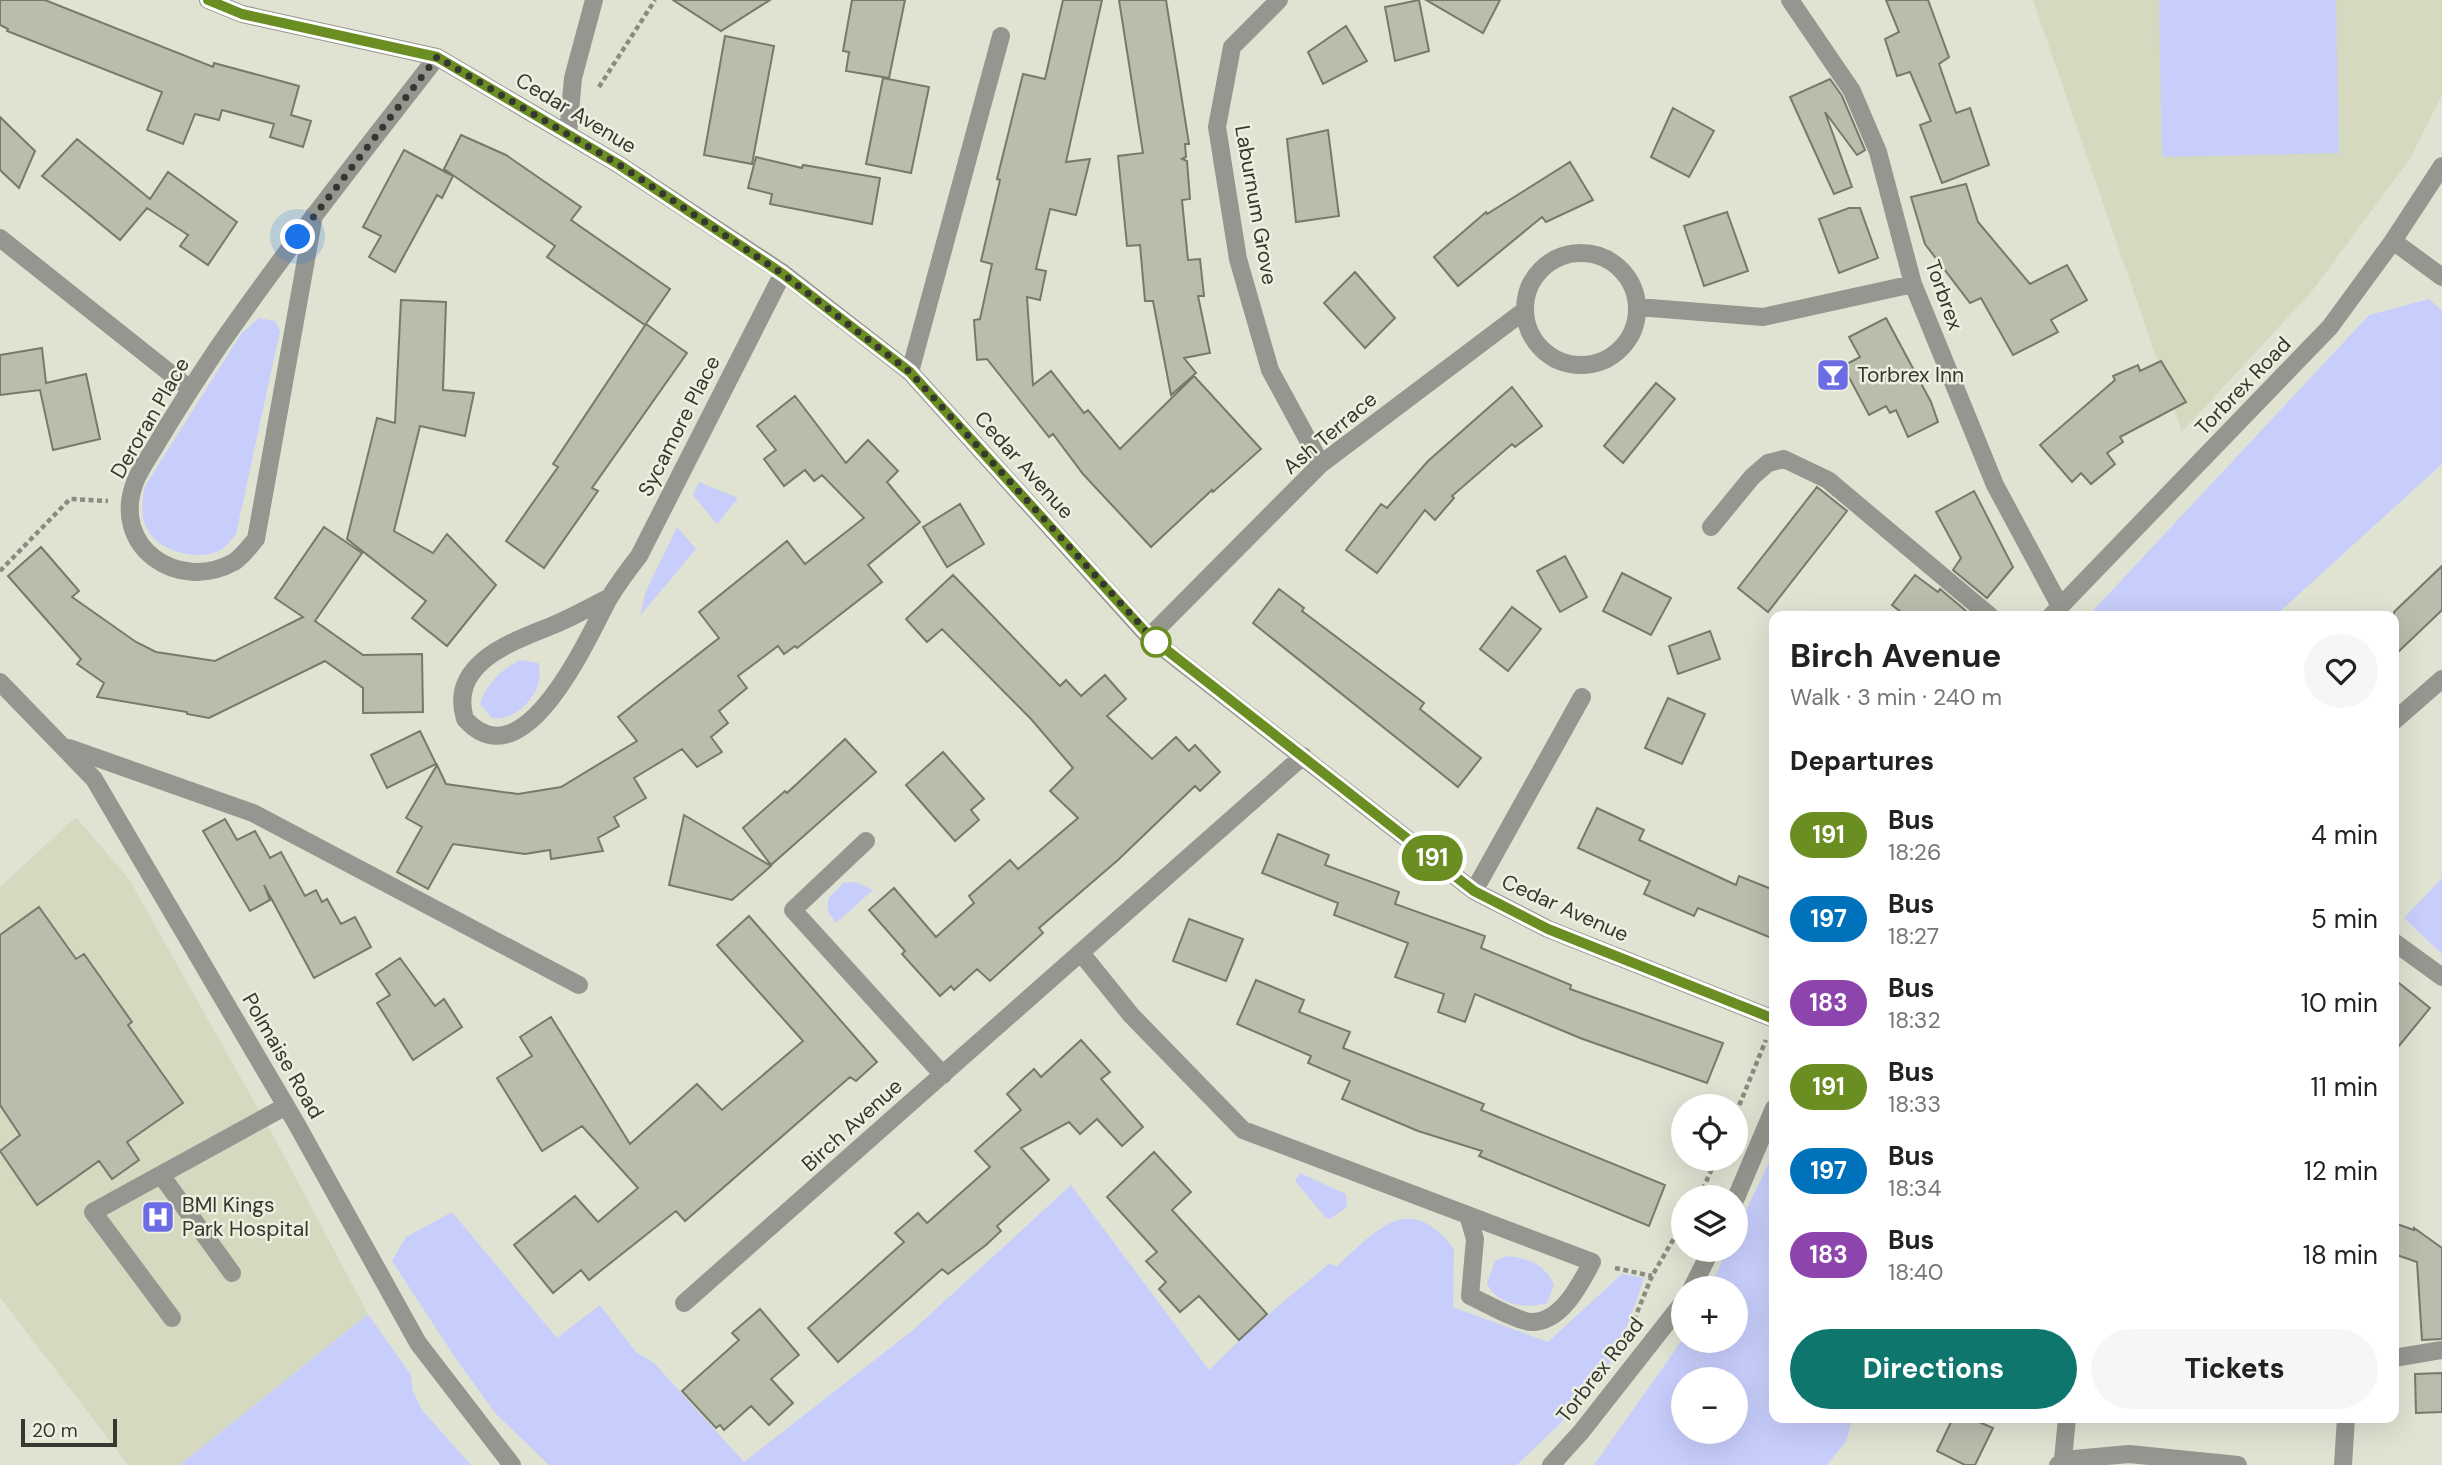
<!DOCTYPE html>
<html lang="en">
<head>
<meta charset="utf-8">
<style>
	body { margin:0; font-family:"DM Sans",sans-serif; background:#f6f6f6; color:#222; height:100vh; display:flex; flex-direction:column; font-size:26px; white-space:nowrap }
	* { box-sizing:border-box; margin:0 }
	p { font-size:23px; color:#767676 }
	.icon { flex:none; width:38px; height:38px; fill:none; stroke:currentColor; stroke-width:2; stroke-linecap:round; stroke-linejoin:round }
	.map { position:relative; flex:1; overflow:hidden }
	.side { position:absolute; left:1769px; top:611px; width:630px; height:812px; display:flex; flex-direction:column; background:#fff; border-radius:14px; box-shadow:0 7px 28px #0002 }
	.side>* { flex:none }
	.badge { padding:0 14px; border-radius:23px; font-size:24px; line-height:46px }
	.fabs { position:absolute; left:1671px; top:1094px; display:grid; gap:14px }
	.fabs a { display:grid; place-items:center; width:77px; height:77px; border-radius:50%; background:#fff; box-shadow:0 7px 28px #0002; font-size:35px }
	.scale { position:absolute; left:21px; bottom:18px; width:96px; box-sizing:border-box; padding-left:7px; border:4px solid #363730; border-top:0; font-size:19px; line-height:24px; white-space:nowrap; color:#363730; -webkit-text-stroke:5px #edf0df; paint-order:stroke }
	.you { position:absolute; width:35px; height:35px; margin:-18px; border:5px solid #fff; border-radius:50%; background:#1a73e8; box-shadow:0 0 0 10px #1a73e833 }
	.map>.badge { position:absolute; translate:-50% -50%; box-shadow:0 0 0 4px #fff }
	h2 { padding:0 21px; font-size:26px; line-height:63px }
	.round { display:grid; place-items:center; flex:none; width:74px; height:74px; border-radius:37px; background:#f6f6f6 }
	.head { display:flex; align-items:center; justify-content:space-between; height:119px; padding:0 21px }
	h1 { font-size:33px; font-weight:700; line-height:52px }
	.button { display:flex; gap:14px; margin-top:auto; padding:14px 21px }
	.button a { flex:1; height:80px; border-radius:42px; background:#0f766e; color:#fff; font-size:28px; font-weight:700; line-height:80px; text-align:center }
	.button a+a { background:#f6f6f6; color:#222 }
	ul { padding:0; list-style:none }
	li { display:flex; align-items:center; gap:21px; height:84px; padding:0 21px }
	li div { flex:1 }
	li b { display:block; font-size:26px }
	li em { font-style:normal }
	li .badge { min-width:77px; font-weight:700; text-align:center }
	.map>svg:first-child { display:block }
</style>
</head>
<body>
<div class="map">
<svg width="2442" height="1465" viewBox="0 0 2442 1465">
	<rect width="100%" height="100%" fill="#e0e3d2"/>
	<path fill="#d4d9c0" d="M2033 0H2442V95L2410 159 2312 291 2182 432Z
		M76 817 129 879 274 1137 368 1314 180 1465H128L0 1297V887Z"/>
	<path fill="#c8cefc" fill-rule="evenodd" d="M2159 0H2336L2339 153 2162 157Z
		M2429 299 2442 311V464L2275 616H2088L2369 315Z
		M259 318 275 321 280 331 236 534C232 539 227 546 221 550 198 562 160 552 147 529 140 516 142 500 145 486L241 334Z
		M699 482 738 498 717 524 693 495Z
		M677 527 696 549 640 616 646 591Z
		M521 660 538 663C547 689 518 722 492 718L480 704C486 685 502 668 521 660Z
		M2442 878V954L2404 918Z
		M855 882 873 890 836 923 828 912V899L843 883Z
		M1774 1152V1418H1853L1846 1441 1827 1465H1594L1683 1339 1736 1340V1288H1709L1728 1250H1736V1232ZM1684 1379H1736V1432H1684Z
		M1300 1173 1346 1194 1347 1207 1330 1219 1325 1217 1295 1181Z
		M1071 1185 1209 1370C1247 1332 1287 1298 1329 1264L1337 1266C1378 1229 1409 1190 1454 1249L1453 1307 1548 1342 1622 1274 1644 1278C1634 1307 1625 1337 1609 1364 1586 1402 1549 1434 1517 1465H549L496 1414 456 1359 392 1261 406 1237 452 1212 557 1338 600 1305 636 1352 654 1363 744 1462 913 1330Z
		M1507 1256C1528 1258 1546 1265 1554 1285L1547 1303C1527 1310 1495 1304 1487 1283L1495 1261Z
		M368 1314 411 1375 413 1391 422 1410 471 1465H180Z"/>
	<path fill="#b9bdac" stroke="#777a6a" stroke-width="2" d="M0 0H45L213 67 214 63 299 86 291 115 311 121 303 147 270 137 274 124 222 110 219 120 195 114 183 144 147 130 162 92 7 31 8 29 0 25Z
		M673 0H770L721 31Z
		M852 0H905L889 78 846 71 849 52 843 51Z
		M1063 0H1102L1066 162 1090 159 1076 215 1050 209 1036 269 1046 271 1040 300 1027 297 1033 385 1051 371 1084 413 1088 410 1120 449 1194 376 1261 449 1213 492 1212 490 1151 547 1083 474 1053 434 1049 437 987 359 977 360 974 320 980 319 992 264 981 261 1000 180 997 179 1023 74 1045 79Z
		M1119 0H1166L1189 144H1185L1186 157 1182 159 1187 161 1190 199 1182 200 1188 260 1200 259 1204 296H1198L1210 353 1184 358 1196 373 1171 395 1153 301H1145L1140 245 1127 246 1118 156 1143 153Z
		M1419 0 1429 51 1395 61 1385 7Z
		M1426 0H1500L1483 33Z
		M1886 0H1928L1949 57 1939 64 1956 113 1970 108 1989 165 1942 183 1920 125 1931 121 1910 72 1897 76 1885 39 1899 32Z
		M1346 26 1367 61 1323 84 1308 52Z
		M725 36 774 46 752 164 704 155Z
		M883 78 929 87 911 173 866 164Z
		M1830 79 1842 96 1865 150 1857 155 1825 112 1852 187 1834 194 1790 97Z
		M1673 108 1714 131 1689 177 1651 157Z
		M0 117 35 151 19 188 0 170Z
		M1328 130 1339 216 1296 222 1287 139Z
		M461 135 506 155 581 207 571 220 670 289 645 325 547 257 555 246 444 169Z
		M77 139 150 199 168 172 237 222 208 265 180 246 188 235 147 208 120 240 42 176Z
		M404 150 453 176 442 198 437 195 395 272 369 257 381 236 363 227Z
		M756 157 802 168 803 165 880 178 872 224 770 204 772 194 748 188Z
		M1570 162 1593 200 1546 222 1542 217 1458 286 1434 257 1486 212 1487 214Z
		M1966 184 1978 222 2030 284 2067 265 2087 300 2051 320 2058 332 2013 355 1981 298 1970 303 1925 244 1911 197Z
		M1849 208H1860L1878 258 1839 273 1819 219Z
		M1727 212 1748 271 1704 286 1684 226Z
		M1355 272 1395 318 1365 348 1324 303Z
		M401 300 446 302 443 390 474 393 465 436 420 426 394 531 433 553 447 534 496 585 447 646 412 618 426 601 347 539 377 418 395 423Z
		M1886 318 1931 402 1938 422 1908 437 1896 410 1890 413 1886 406 1869 415 1843 366 1860 357 1849 337Z
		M646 324 687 353 592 488 598 491 544 568 506 541 558 467 553 464Z
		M42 348 46 383 86 374 100 439 53 450 40 390 0 395V355Z
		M2161 361 2186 402 2120 437 2123 442 2107 453 2115 464 2091 484 2081 473 2072 482 2040 445 2115 380 2113 376 2138 365 2140 371Z
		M1656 383 1675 399 1623 463 1604 446Z
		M1512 387 1542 426 1515 447 1512 444 1452 496 1454 498 1435 520 1425 510 1377 573 1346 550 1381 504 1387 508 1428 461Z
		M795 396 846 463 868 440 898 471 887 482 920 522 868 565 882 582 797 648 795 646 784 654 778 646 738 676 747 688 719 711 728 723 711 737 722 752 697 767 682 749 634 778 646 798 614 817 619 826 598 838 603 851 551 859 550 850 525 854 453 844 428 889 397 872 422 827 406 818 437 765 446 784 518 794 561 787 637 741 618 717 719 638 699 612 787 541 805 564 864 518 822 475 814 481 805 470 784 486 764 459 776 450 757 426Z
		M1817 487 1847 511 1768 612 1738 588Z
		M1974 491 2013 567 1987 598 1953 570 1961 558 1936 512Z
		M960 504 984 544 947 567 923 527Z
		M324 527 362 553 315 621 363 655 422 654 423 712 363 713V688L325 661 209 718 187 714V712L97 697 104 683 77 664 81 659 8 576 41 547 79 591 72 597 136 642 156 652 215 661 303 617 275 598Z
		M1565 556 1587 597 1560 612 1537 571Z
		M2442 566V610L2394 656V612Z
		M1622 573 1671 598 1651 635 1603 611Z
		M953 575 1060 686 1066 680 1081 696 1105 675 1126 699 1107 716 1152 759 1176 737 1189 751 1195 745 1220 772 1200 791 1195 786 1118 860 1039 928 1043 933 990 981 977 969 954 990 951 986 940 996 902 954 905 951 869 910 894 888 936 937 974 903 969 896 1010 860 1018 869 1078 818 1050 791 1073 768 1031 719 942 629 927 642 906 619Z
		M1915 575 1938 592 1940 589 1972 616H1906L1892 605Z
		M1279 589 1304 608 1302 611 1424 703 1420 709 1481 758 1458 787 1253 623Z
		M1512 607 1541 629 1508 671 1480 649Z
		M1710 631 1720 659 1678 674 1669 646Z
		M1668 698 1705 714 1682 764 1645 748Z
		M420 731 436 764 387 788 371 755Z
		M845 739 876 772 771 865 743 828 785 791 787 793Z
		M943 752 984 799 971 810 979 820 955 841 906 785Z
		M1597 808 1644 830 1639 840 1736 885 1739 876 1774 890V939L1698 908 1694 916 1644 894 1650 881 1578 848Z
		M684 815 771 866 732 900 669 885Z
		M225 819 237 840 255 831 270 858 281 852 305 896 316 890 322 902 327 899 341 924 355 917 371 947 314 978 264 885 270 900 250 911 203 831Z
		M1278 834 1329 855 1325 865 1399 892 1395 904 1485 936 1481 948 1571 985 1570 989 1723 1043 1707 1083 1580 1038 1475 994 1465 1022 1438 1012 1444 994 1395 977 1408 943 1334 915 1338 903 1262 873Z
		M39 907 76 959 84 954 132 1022 128 1025 183 1103 127 1142 139 1160 112 1179 99 1161 37 1205 0 1151 20 1135 0 1105V935Z
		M749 916 877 1062 856 1081 850 1077 685 1221 676 1211 589 1280 581 1270 553 1293 514 1245 575 1196 598 1222 638 1188 582 1126 542 1151 497 1078 532 1056 520 1037 551 1017 630 1144 697 1084 722 1110 803 1041 717 945Z
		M1189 919 1243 939 1226 981 1173 961Z
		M400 958 435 1006 444 999 462 1027 413 1060 377 1003 390 995 376 974Z
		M2394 979 2430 1008 2394 1052Z
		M1256 980 1304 1000 1299 1012 1350 1032 1343 1048 1484 1104 1481 1110 1665 1185 1649 1226 1479 1156 1482 1151 1418 1131 1342 1099 1350 1081 1308 1063 1311 1056 1237 1024Z
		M1081 1040 1110 1072 1101 1079 1143 1127 1122 1146 1097 1119 1080 1134 1069 1122 1021 1148 1049 1180 997 1226 1001 1231 986 1245 948 1274 942 1269 838 1362 808 1328 904 1242 895 1233 918 1213 927 1223 990 1167 975 1151 1021 1110 1007 1094 1034 1069 1041 1077Z
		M1154 1152 1191 1192 1172 1210 1267 1314 1239 1340 1199 1296 1180 1312 1159 1289 1166 1282 1146 1261 1157 1252 1107 1197Z
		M2394 1223 2414 1230V1228L2442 1248V1339L2422 1340 2417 1262 2394 1254Z
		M760 1309 799 1355 771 1379 793 1403 769 1425 751 1406 724 1430 720 1425 716 1428 682 1391 739 1340 732 1333Z
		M2442 1373V1412L2416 1413 2415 1374Z
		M1953 1418H1970L1993 1428 1975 1465H1965L1937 1451Z"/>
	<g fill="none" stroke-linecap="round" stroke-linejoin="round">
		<path stroke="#8a8c80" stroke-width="4.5" stroke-dasharray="5 3.5" stroke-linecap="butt" d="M599 87 655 0
			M0 571 70 499 108 501
			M1736 1113 1766 1040
			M1699 1197 1717 1158
			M1615 1268 1652 1276
			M1634 1320 1652 1276 1684 1221"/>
		<path stroke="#95968f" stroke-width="18" d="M208 0 242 14 437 57 618 164 783 273 910 372 1149 637 1474 891 1548 929 1774 1019
			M1279 0 1232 47 1217 127 1238 259 1270 370 1321 464
			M1790 0 1852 91 1878 152 1913 284 1995 485 2060 606
			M568 134 573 78 594 0
			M314 215 256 539C250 546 242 557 234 562 178 593 110 547 135 482 140 469 149 457 156 445 176 411 197 379 219 346 288 247 363 152 437 57
			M0 238 190 389
			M2393 241 2442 277
			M1525 309a56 56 0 1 1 112 0a56 56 0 1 1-112 0Z
			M1638 307 1763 317 1913 284
			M910 372 1001 36
			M1711 527 1752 477 1768 463 1784 459 1828 480 1990 616
			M610 597C590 607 571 618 551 626 512 642 448 663 465 719 523 784 586 642 608 600 617 585 628 570 639 556L783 273
			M2051 616 2330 327 2393 241 2442 166
			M1149 637 1321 464 1524 311
			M0 682 94 779 296 1123 418 1343 512 1465
			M2394 721 2442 679
			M69 748 253 813 579 985
			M866 841 793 910 943 1075
			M1474 891 1582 697
			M2394 942 2442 977
			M1081 953 1131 1015 1243 1130 1592 1262C1580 1284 1562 1322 1532 1322 1518 1322 1484 1302 1470 1296L1475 1239 1468 1215
			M161 1175 232 1273
			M1736 1198 1774 1108
			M1692 1288 1711 1250
			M684 1303 1303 756
			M172 1318 93 1212 286 1106
			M2394 1358 2442 1350
			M2063 1460 2067 1418
			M1551 1465 1581 1432 1684 1301
			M2058 1465 2063 1460 2129 1454 2238 1465
			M2343 1465 2346 1418"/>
	</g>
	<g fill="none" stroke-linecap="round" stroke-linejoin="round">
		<defs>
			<path id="line" d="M208 0 242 14 437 57 618 164 783 274 910 372 1150 637 1474 891 1548 929 1774 1019"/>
		</defs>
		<use href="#line" stroke="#fff" stroke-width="16"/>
		<use href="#line" stroke="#6b8e23" stroke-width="10"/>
		<path stroke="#363730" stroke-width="7" stroke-dasharray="0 12.6" d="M298 237 437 57 618 164 783 274 910 372 1156 642"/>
	</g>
	<defs>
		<symbol id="bar-square" viewBox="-11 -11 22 22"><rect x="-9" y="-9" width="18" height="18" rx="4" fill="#6c6ce5" stroke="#edf0df"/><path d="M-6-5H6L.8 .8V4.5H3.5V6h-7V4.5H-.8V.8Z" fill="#fff"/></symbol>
		<symbol id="hospital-square" viewBox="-11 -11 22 22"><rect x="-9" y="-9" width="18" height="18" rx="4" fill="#6c6ce5" stroke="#edf0df"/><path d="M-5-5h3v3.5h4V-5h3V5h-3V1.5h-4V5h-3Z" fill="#fff"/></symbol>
	</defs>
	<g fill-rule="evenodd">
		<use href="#bar-square" x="1814" y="356" width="38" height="38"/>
		<use href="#hospital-square" x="139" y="1198" width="38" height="38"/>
	</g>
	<circle fill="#fff" stroke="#6b8e23" stroke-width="3.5" cx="1156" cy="642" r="14"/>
	<g text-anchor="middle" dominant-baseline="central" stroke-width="5" stroke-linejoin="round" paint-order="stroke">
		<g font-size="21" fill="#363730" stroke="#edf0df">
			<text transform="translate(576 113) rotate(31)">Cedar Avenue</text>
			<text transform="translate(1256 205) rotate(80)">Laburnum Grove</text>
			<text transform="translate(1944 295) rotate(70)">Torbrex</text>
			<text transform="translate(2243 386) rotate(-46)">Torbrex Road</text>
			<text transform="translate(150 418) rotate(-60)">Deroran Place</text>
			<text transform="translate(679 426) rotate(-63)">Sycamore Place</text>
			<text transform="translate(1330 433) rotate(-40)">Ash Terrace</text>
			<text transform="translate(1024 465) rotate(48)">Cedar Avenue</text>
			<text transform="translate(1565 908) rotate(24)">Cedar Avenue</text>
			<text transform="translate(283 1056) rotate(60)">Polmaise Road</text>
			<text transform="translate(852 1125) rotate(-42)">Birch Avenue</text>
			<text transform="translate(1600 1370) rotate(-52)">Torbrex Road</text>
		</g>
		<g font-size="21" fill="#363730" stroke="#edf0df" text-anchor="start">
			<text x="1857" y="375">Torbrex Inn</text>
			<text x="182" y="1205">BMI Kings<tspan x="182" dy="24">Park Hospital</tspan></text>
		</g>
	</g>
</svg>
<div class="fabs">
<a><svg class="icon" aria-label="locate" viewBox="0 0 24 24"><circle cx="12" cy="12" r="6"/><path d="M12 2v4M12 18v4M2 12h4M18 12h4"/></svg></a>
<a><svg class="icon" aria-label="layers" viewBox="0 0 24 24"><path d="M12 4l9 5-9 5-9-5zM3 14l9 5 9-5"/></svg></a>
<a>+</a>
<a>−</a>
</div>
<div class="scale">20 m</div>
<div class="you" style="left:298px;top:237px"></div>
<b class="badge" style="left:1432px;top:858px;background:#6b8e23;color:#fff">191</b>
<section class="side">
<div class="head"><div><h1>Birch Avenue</h1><p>Walk · 3 min · 240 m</p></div><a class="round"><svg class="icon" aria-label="heart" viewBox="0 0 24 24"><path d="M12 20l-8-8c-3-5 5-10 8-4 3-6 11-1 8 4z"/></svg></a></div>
<h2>Departures</h2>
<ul>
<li><span class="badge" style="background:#6b8e23;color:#fff">191</span><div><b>Bus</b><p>18:26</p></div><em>4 min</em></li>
<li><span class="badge" style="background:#0072bc;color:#fff">197</span><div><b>Bus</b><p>18:27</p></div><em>5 min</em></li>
<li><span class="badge" style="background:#8e44ad;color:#fff">183</span><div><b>Bus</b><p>18:32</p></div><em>10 min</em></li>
<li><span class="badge" style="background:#6b8e23;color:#fff">191</span><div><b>Bus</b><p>18:33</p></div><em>11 min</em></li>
<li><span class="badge" style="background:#0072bc;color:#fff">197</span><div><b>Bus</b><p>18:34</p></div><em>12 min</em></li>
<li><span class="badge" style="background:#8e44ad;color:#fff">183</span><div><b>Bus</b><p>18:40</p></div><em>18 min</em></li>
</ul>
<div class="button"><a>Directions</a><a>Tickets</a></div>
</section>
</div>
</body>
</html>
